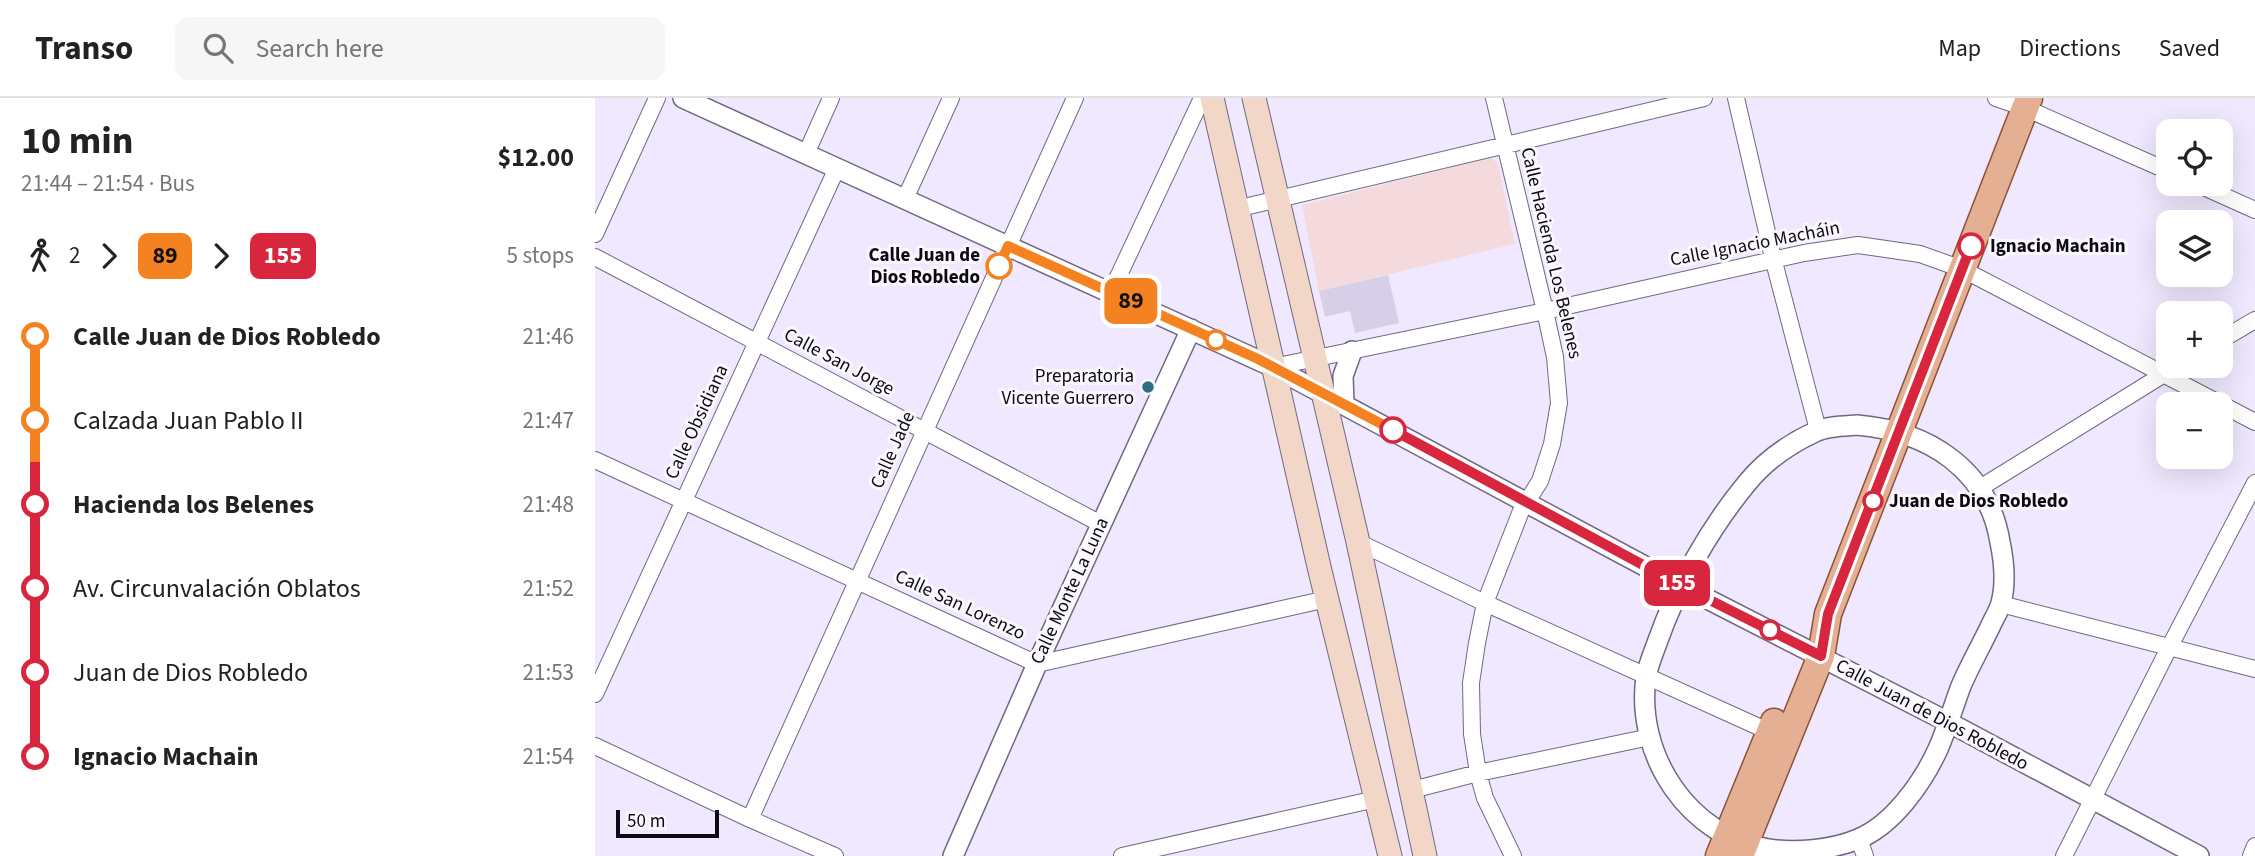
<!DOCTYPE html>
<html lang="en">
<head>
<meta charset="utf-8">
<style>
	body { margin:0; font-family:"Source Sans 3",sans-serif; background:#f6f6f6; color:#222; height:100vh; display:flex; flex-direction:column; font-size:26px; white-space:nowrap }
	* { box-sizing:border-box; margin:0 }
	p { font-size:23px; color:#767676 }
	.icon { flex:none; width:38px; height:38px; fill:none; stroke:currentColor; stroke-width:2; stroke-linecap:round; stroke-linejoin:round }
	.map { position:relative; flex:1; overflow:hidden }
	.side { display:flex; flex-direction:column; background:#fff; width:595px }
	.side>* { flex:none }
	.badge { padding:0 14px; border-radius:10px; font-size:24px; line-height:46px }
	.controls { position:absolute; left:1561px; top:21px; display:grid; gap:14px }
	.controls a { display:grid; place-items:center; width:77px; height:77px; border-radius:14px; background:#fff; box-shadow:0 7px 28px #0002; font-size:35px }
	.scale { position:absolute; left:21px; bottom:18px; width:103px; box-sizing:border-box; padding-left:7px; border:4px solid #0c0912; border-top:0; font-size:19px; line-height:24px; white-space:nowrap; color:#0c0912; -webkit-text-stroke:5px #faf8fe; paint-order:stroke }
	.map>.badge { position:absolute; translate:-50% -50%; box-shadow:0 0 0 4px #fff }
	.legs { display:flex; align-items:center; gap:10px; height:77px; padding:0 21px; font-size:23px }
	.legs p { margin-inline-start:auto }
	.summary { display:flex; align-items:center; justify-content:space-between; height:119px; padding:0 21px }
	h1 { font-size:38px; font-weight:700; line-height:52px }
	ul { padding:0 21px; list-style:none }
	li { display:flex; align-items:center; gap:24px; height:84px; font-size:26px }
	li i { display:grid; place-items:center; width:10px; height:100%; margin:0 9px; background:currentColor }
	li i::after { content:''; width:18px; height:18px; margin:-9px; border:5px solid; border-radius:50%; background:#fff }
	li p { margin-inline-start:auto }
	li:first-child i { background:linear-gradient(#0000 50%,currentColor 0) }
	li:last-child i { background:linear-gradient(currentColor 50%,#0000 0) }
	header { display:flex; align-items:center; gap:42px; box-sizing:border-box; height:98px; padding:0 35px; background:#fff; border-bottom:2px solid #e0e0e0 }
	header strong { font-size:33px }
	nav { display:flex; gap:38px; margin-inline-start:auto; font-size:24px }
	.search { width:490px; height:63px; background:#f6f6f6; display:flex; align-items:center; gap:18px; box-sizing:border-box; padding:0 24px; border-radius:14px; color:#767676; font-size:26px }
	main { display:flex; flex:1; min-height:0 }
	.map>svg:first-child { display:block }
</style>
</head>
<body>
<header>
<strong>Transo</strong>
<div class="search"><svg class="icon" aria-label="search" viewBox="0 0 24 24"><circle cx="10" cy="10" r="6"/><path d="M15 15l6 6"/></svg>Search here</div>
<nav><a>Map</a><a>Directions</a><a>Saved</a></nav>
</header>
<main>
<section class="side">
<div class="summary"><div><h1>10 min</h1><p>21:44 – 21:54 · Bus</p></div><b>$12.00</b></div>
<div class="legs"><svg class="icon" aria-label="walk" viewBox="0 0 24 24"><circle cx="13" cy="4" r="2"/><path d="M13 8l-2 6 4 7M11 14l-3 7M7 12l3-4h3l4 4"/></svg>2<svg class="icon" aria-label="forward" viewBox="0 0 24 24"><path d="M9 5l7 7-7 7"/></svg><b class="badge" style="background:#f58220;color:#111">89</b><svg class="icon" aria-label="forward" viewBox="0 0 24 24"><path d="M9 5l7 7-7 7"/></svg><b class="badge" style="background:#d7263d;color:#fff">155</b><p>5 stops</p></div>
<ul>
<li><i style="color:#f58220"></i><b>Calle Juan de Dios Robledo</b><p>21:46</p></li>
<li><i style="color:#f58220"></i><span>Calzada Juan Pablo II</span><p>21:47</p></li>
<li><i style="color:#d7263d"></i><b>Hacienda los Belenes</b><p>21:48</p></li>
<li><i style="color:#d7263d"></i><span>Av. Circunvalación Oblatos</span><p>21:52</p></li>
<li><i style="color:#d7263d"></i><span>Juan de Dios Robledo</span><p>21:53</p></li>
<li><i style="color:#d7263d"></i><b>Ignacio Machain</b><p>21:54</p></li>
</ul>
</section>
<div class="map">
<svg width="1660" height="758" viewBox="0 0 1660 758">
	<rect width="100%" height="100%" fill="#efe8fe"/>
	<path fill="#f5dadd" d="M895 60 903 65 920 146 724 193 707 107Z"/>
	<path fill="#d7cee8" d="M793 177 804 225 760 235 755 213 730 219 724 193Z"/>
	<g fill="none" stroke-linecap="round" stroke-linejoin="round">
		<defs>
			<path id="minor" d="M899 0 950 213 960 259 964 305 957 346 945 383 926 413 890 505 882 545 876 585 877 636 883 675 890 700 918 758
				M1141 0 1178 160 1223 332
				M1401 0 1430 10 1573 73
				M211 56 236 0
				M1602 86 1660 112
				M310 101 356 0
				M641 111 1109 0
				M0 136 62 0
				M0 159 506 426
				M516 194 607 0
				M1626 242 1660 222
				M678 269 950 213 1209 155 1263 147 1325 156 1367 171 1660 324
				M0 362 442 566 732 501
				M1385 390 1582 268
				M763 444 890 505 1175 634
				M1406 506 1660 571
				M0 596 242 70
				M0 648 155 721 240 758
				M817 692 883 675 1055 639
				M155 721 480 0
				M1264 741 1270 758
				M527 758 781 701
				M1469 758 1575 548 1660 385
				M1656 758 1660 748"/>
			<path id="tertiary" d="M88 0 678 269 1087 488 1353 624 1604 758
				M749 305 748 278 757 253
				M1262 327C1333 333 1393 371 1405 444 1409 463 1411 486 1406 505 1404 513 1399 520 1396 527 1386 548 1375 567 1366 588 1358 609 1352 631 1343 651 1328 684 1298 727 1263 741 1237 752 1200 755 1173 751 1094 739 1040 657 1051 579 1053 568 1058 556 1062 545 1082 488 1114 431 1152 385 1170 363 1194 346 1220 334 1232 328 1248 328 1262 327Z
				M358 758 442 566 596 231"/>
			<path id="secondary" d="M617 0 725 473 795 758
				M659 0 763 444 830 758"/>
			<path id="primary" d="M1124 758 1179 624
				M1145 758 1226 558 1233 516 1434 0"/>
		</defs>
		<use href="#minor" stroke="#706880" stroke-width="18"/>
		<use href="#tertiary" stroke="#706880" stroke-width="22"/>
		<use href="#secondary" stroke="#706880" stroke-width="25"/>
		<use href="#primary" stroke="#8d5236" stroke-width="29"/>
		<use href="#minor" stroke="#fff" stroke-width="16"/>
		<use href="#tertiary" stroke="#fff" stroke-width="19"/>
		<use href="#secondary" stroke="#f2d7c8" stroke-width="23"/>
		<use href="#primary" stroke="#e4af92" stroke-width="26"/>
	</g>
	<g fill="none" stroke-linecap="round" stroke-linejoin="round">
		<defs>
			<path id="line-1" d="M404 168 413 148 663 261 798 332"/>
			<path id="line-2" d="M798 332 1087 488 1226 558 1233 516 1376 148"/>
		</defs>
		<use href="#line-1" stroke="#fff" stroke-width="16"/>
		<use href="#line-2" stroke="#fff" stroke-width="16"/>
		<use href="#line-1" stroke="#f58220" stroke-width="10"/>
		<use href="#line-2" stroke="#d7263d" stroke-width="10"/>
	</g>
	<g fill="#fff" stroke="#d7263d" stroke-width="3.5">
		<circle cx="1376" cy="148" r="12"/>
		<circle cx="798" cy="332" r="12"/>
		<circle cx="1278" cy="403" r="9"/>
		<circle cx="1175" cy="532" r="9"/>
	</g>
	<g fill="#fff" stroke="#f58220" stroke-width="3.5">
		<circle cx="404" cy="168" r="12"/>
		<circle cx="621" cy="242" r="9"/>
	</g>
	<circle fill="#2d6c81" stroke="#faf8fe" stroke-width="2.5" cx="553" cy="289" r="7"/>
	<g text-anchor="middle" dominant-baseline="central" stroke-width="6" stroke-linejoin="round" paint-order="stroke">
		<g font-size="19" fill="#0c0912" stroke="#faf8fe">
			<text transform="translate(1160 146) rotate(-11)">Calle Ignacio Macháin</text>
			<text transform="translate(956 155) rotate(77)">Calle Hacienda Los Belenes</text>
			<text transform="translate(244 264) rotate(28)">Calle San Jorge</text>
			<text transform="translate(102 324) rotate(-65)">Calle Obsidiana</text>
			<text transform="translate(298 352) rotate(-66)">Calle Jade</text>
			<text transform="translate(475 493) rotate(-65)">Calle Monte La Luna</text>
			<text transform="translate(365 507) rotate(25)">Calle San Lorenzo</text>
			<text transform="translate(1337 617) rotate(28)">Calle Juan de Dios Robledo</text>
		</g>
		<g font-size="19" font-weight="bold" fill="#0c0912" stroke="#faf8fe" text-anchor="start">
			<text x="1395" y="148">Ignacio Machain</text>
			<text x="385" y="157" text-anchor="end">Calle Juan de<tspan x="385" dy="22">Dios Robledo</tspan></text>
			<text x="1294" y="403">Juan de Dios Robledo</text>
		</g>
		<g font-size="19" fill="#0c0912" stroke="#faf8fe" text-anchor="end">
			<text x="539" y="278">Preparatoria<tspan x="539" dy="22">Vicente Guerrero</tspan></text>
		</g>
	</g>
</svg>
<div class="controls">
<a><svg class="icon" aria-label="locate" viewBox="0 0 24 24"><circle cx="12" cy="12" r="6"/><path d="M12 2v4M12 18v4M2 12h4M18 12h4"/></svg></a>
<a><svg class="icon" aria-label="layers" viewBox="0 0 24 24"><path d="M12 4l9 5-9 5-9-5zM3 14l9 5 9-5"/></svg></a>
<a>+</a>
<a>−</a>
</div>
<div class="scale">50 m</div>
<b class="badge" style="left:536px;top:203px;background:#f58220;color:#111">89</b>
<b class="badge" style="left:1082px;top:485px;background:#d7263d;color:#fff">155</b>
</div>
</main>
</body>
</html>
